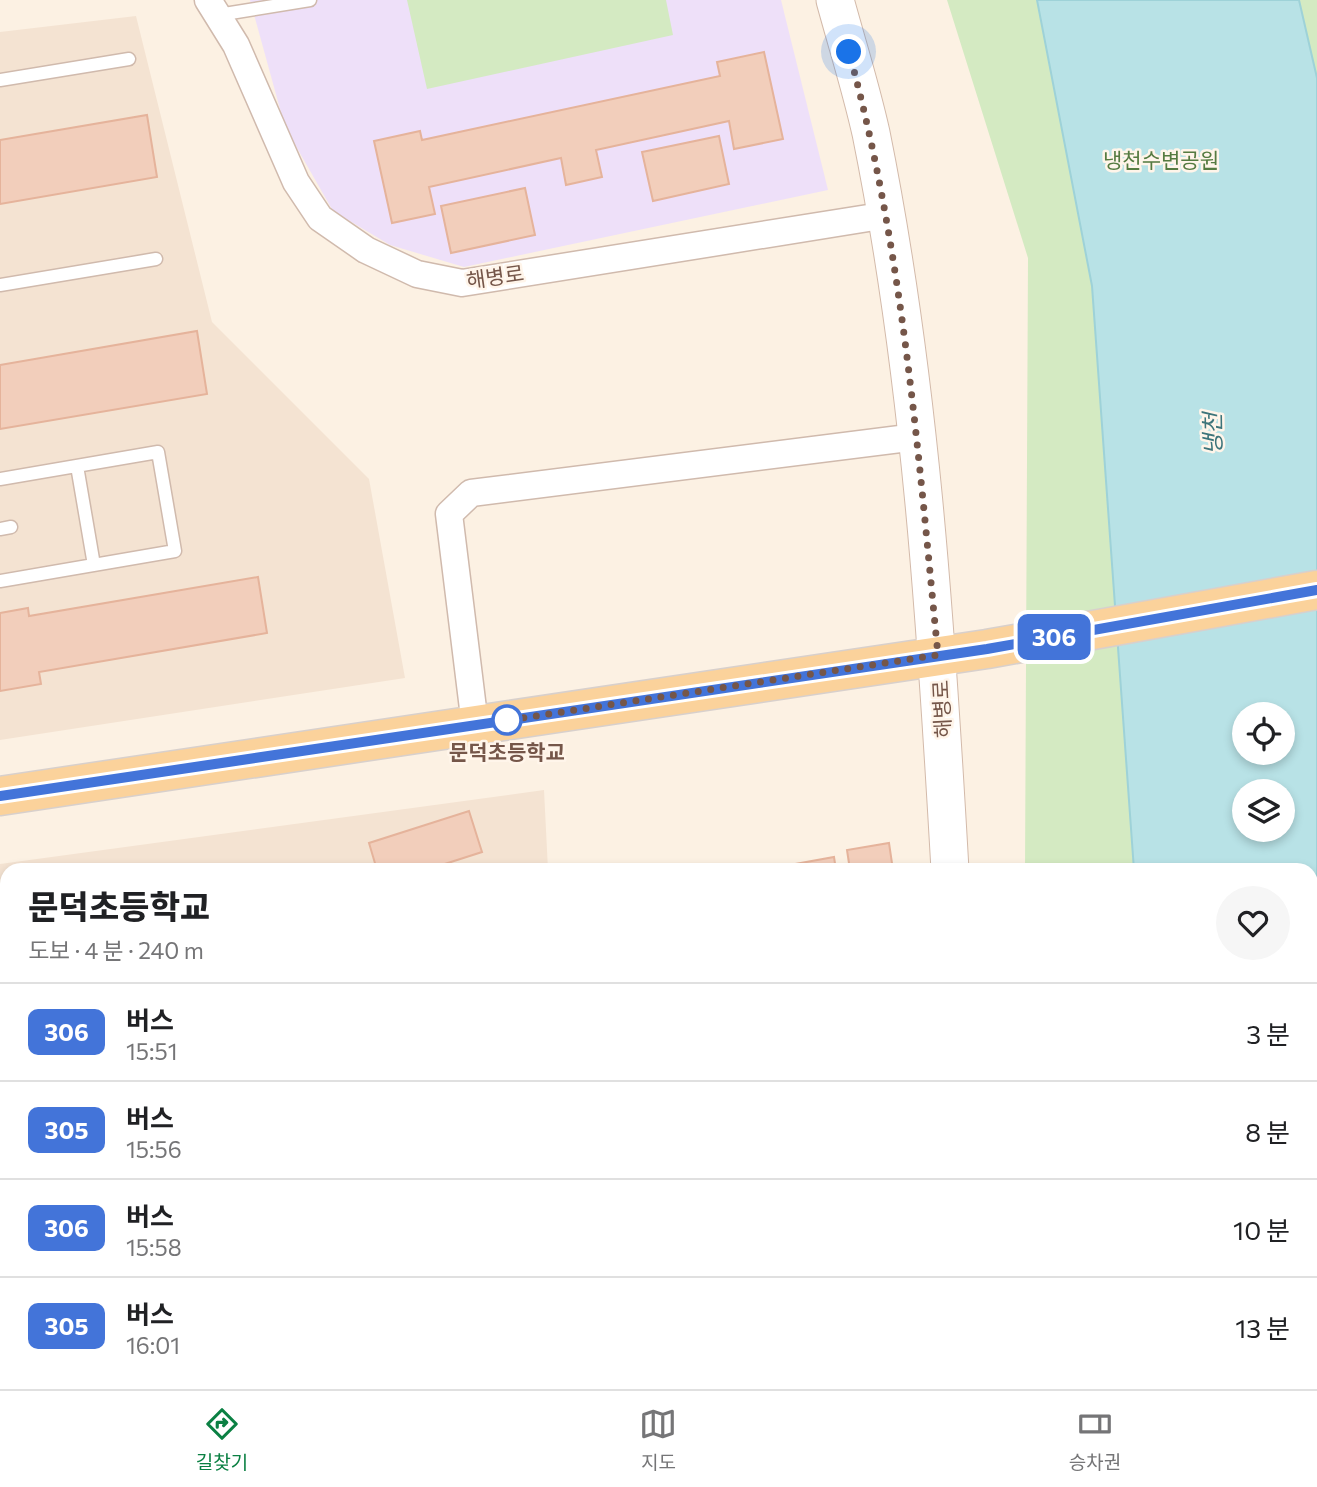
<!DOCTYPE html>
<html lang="ko">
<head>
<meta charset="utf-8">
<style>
	body { margin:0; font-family:Commissioner,"Noto Sans KR",sans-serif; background:#f6f6f6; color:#202124; height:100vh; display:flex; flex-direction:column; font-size:26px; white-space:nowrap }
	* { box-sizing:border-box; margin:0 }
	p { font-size:23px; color:#757577 }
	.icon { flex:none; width:38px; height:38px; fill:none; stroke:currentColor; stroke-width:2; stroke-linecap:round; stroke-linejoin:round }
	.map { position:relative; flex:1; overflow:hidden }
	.drawer { position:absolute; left:0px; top:863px; width:1318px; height:527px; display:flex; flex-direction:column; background:#fff; border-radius:21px 21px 0 0; box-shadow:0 4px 10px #0003 }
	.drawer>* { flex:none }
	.badge { padding:0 14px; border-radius:10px; font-size:24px; line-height:46px }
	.fabs { position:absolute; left:1232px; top:702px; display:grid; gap:14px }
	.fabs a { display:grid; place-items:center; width:63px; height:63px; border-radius:50%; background:#fff; box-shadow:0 4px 10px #0003; font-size:35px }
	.you { position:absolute; width:35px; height:35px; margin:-18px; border:5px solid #fff; border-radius:50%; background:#1a73e8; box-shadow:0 0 0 10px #1a73e833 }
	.map>.badge { position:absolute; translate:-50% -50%; box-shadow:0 0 0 4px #fff }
	.round { display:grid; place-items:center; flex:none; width:74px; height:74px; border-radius:37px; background:#f6f6f6 }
	.overview { display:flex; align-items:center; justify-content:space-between; height:119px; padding:0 28px }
	h1 { font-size:33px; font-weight:800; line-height:52px }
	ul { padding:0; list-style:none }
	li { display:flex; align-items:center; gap:21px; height:98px; padding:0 28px; border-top:2px solid #e0e0e0 }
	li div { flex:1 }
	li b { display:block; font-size:26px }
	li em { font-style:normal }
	li .badge { min-width:77px; font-weight:700; text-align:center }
	.tabs { display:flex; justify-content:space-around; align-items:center; height:98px; border-top:2px solid #e0e0e0; background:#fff; font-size:19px; color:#757577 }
	.tabs a { display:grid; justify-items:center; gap:4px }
	.tabs .on { color:#0b8043 }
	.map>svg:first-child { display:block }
</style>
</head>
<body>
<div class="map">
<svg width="1317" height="1389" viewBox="0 0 1317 1389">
	<rect width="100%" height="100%" fill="#fcf1e3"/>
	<path fill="#f4e3d2" d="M136 16 212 322 369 479 405 678 0 740V32Z
		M544 790 548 870H7V1382H260V1389H0V864Z"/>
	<path fill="#eee0f9" d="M250 0H781L828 190 464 267 390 245 333 211 285 127Z"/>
	<path fill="#d4eac2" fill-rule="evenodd" d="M407 0H666L673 35 427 89Z
		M947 0H1317V1389H1024V1382H1311V870H1025L1028 258ZM1244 714H1283V752H1244ZM1244 791H1283V830H1244Z"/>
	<path fill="#b8e2e6" stroke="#9ed2d8" stroke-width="2" fill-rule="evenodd" d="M1037 0H1299L1317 78V1389H1095L1096 1382H1311V870H1134L1092 286ZM1244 714H1283V752H1244ZM1244 791H1283V830H1244Z"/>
	<path fill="#f2cebb" stroke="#e5b39b" stroke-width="2" d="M764 52 783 139 734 149 729 121 596 150 602 177 566 185 561 158 429 187 435 214 392 223 374 141 420 131 422 140 720 76 717 62Z
		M147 115 157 177 0 204V140Z
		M719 136 729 184 653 201 642 152Z
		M525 188 535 235 451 253 441 206Z
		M197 331 207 394 0 429V365Z
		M258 577 267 633 39 672 41 684 0 691V613L28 608 29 616Z
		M469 811 482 852 426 870H377L369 843Z
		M889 843 893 870H850L847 850Z
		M834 857 836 870H762Z
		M7 950V996L0 999V953Z
		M7 1098V1140L0 1142V1100Z
		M7 1279V1328L0 1330V1282Z"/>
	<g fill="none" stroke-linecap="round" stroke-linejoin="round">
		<defs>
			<path id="lane" d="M218 15 310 0
				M0 80 129 59
				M0 285 156 259
				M77 466 94 565
				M0 479 158 452 175 551 0 581
				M0 529 11 527
				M0 1027 7 1025
				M0 1206 7 1204
				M150 1382 151 1389
				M376 1382V1389
				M743 1382V1389
				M0 1388 16 1382"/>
			<path id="street" d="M208 0 236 45 296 182 320 218 366 250 417 274 462 283 887 215
				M475 725 449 514 471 493 916 437
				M553 1382 554 1389"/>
			<path id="secondary" d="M835 0C847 44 861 88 871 133 920 375 936 623 950 870
				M961 1389V1382"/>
			<path id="primary" d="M0 796 987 649 1317 590"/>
		</defs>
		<use href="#lane" stroke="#d0baad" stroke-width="15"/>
		<use href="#street" stroke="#d0baad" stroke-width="29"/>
		<use href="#secondary" stroke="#d3baaa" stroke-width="39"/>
		<use href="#primary" stroke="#d8d0cc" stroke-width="41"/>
		<use href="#lane" stroke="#fff" stroke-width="12"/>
		<use href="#street" stroke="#fff" stroke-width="26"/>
		<use href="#secondary" stroke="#fff" stroke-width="37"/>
		<use href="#primary" stroke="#fbd29b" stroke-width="38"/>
	</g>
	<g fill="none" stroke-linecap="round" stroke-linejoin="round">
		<defs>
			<path id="line" d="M0 796 987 649 1317 590"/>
		</defs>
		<use href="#line" stroke="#fff" stroke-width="16"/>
		<use href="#line" stroke="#4374d9" stroke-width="10"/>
		<path stroke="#755649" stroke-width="7" stroke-dasharray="0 12.6" d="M507 720 503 721 938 655C918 452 903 249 849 52"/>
	</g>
	<circle fill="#fff" stroke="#4374d9" stroke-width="3.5" cx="507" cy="720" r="14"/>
	<g text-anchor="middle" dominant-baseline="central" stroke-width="5" stroke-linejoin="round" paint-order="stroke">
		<g font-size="21" fill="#557b41" stroke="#fff5ea">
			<text x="1161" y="159">냉천수변공원</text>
		</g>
		<g font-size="21" fill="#755649" stroke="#fff5ea">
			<text transform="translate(495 276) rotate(-8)">해병로</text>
			<text transform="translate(941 709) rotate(-93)">해병로</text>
		</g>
		<g font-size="21" font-weight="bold" fill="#755649" stroke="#fff5ea">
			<text x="507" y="751">문덕초등학교</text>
		</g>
		<g font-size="23" font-style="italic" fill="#3c747a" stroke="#fff5ea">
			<text transform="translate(1212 434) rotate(-91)">냉천</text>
		</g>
	</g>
</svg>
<div class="fabs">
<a><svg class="icon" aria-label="locate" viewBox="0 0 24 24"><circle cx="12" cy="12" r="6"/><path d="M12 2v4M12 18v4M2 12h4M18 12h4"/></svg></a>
<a><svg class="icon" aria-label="layers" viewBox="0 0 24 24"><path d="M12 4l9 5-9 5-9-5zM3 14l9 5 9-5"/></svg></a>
</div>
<div class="you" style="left:849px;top:52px"></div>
<b class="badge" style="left:1054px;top:637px;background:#4374d9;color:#fff">306</b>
<section class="drawer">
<div class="overview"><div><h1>문덕초등학교</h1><p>도보 · 4 분 · 240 m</p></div><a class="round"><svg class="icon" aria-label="heart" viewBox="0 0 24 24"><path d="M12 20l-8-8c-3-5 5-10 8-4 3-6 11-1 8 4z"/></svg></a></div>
<ul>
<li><span class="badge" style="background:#4374d9;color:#fff">306</span><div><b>버스</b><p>15:51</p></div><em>3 분</em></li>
<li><span class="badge" style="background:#4374d9;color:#fff">305</span><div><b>버스</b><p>15:56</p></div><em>8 분</em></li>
<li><span class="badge" style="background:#4374d9;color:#fff">306</span><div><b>버스</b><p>15:58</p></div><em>10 분</em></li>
<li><span class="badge" style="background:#4374d9;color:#fff">305</span><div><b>버스</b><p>16:01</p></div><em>13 분</em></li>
</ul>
</section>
</div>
<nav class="tabs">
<a class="on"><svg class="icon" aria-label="directions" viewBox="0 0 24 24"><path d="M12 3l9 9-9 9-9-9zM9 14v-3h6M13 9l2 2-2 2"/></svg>길찾기</a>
<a><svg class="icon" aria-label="map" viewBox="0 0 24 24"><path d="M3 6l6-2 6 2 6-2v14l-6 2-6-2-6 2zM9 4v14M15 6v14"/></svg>지도</a>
<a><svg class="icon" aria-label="tickets" viewBox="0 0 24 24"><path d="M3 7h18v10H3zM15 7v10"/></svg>승차권</a>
</nav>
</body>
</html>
